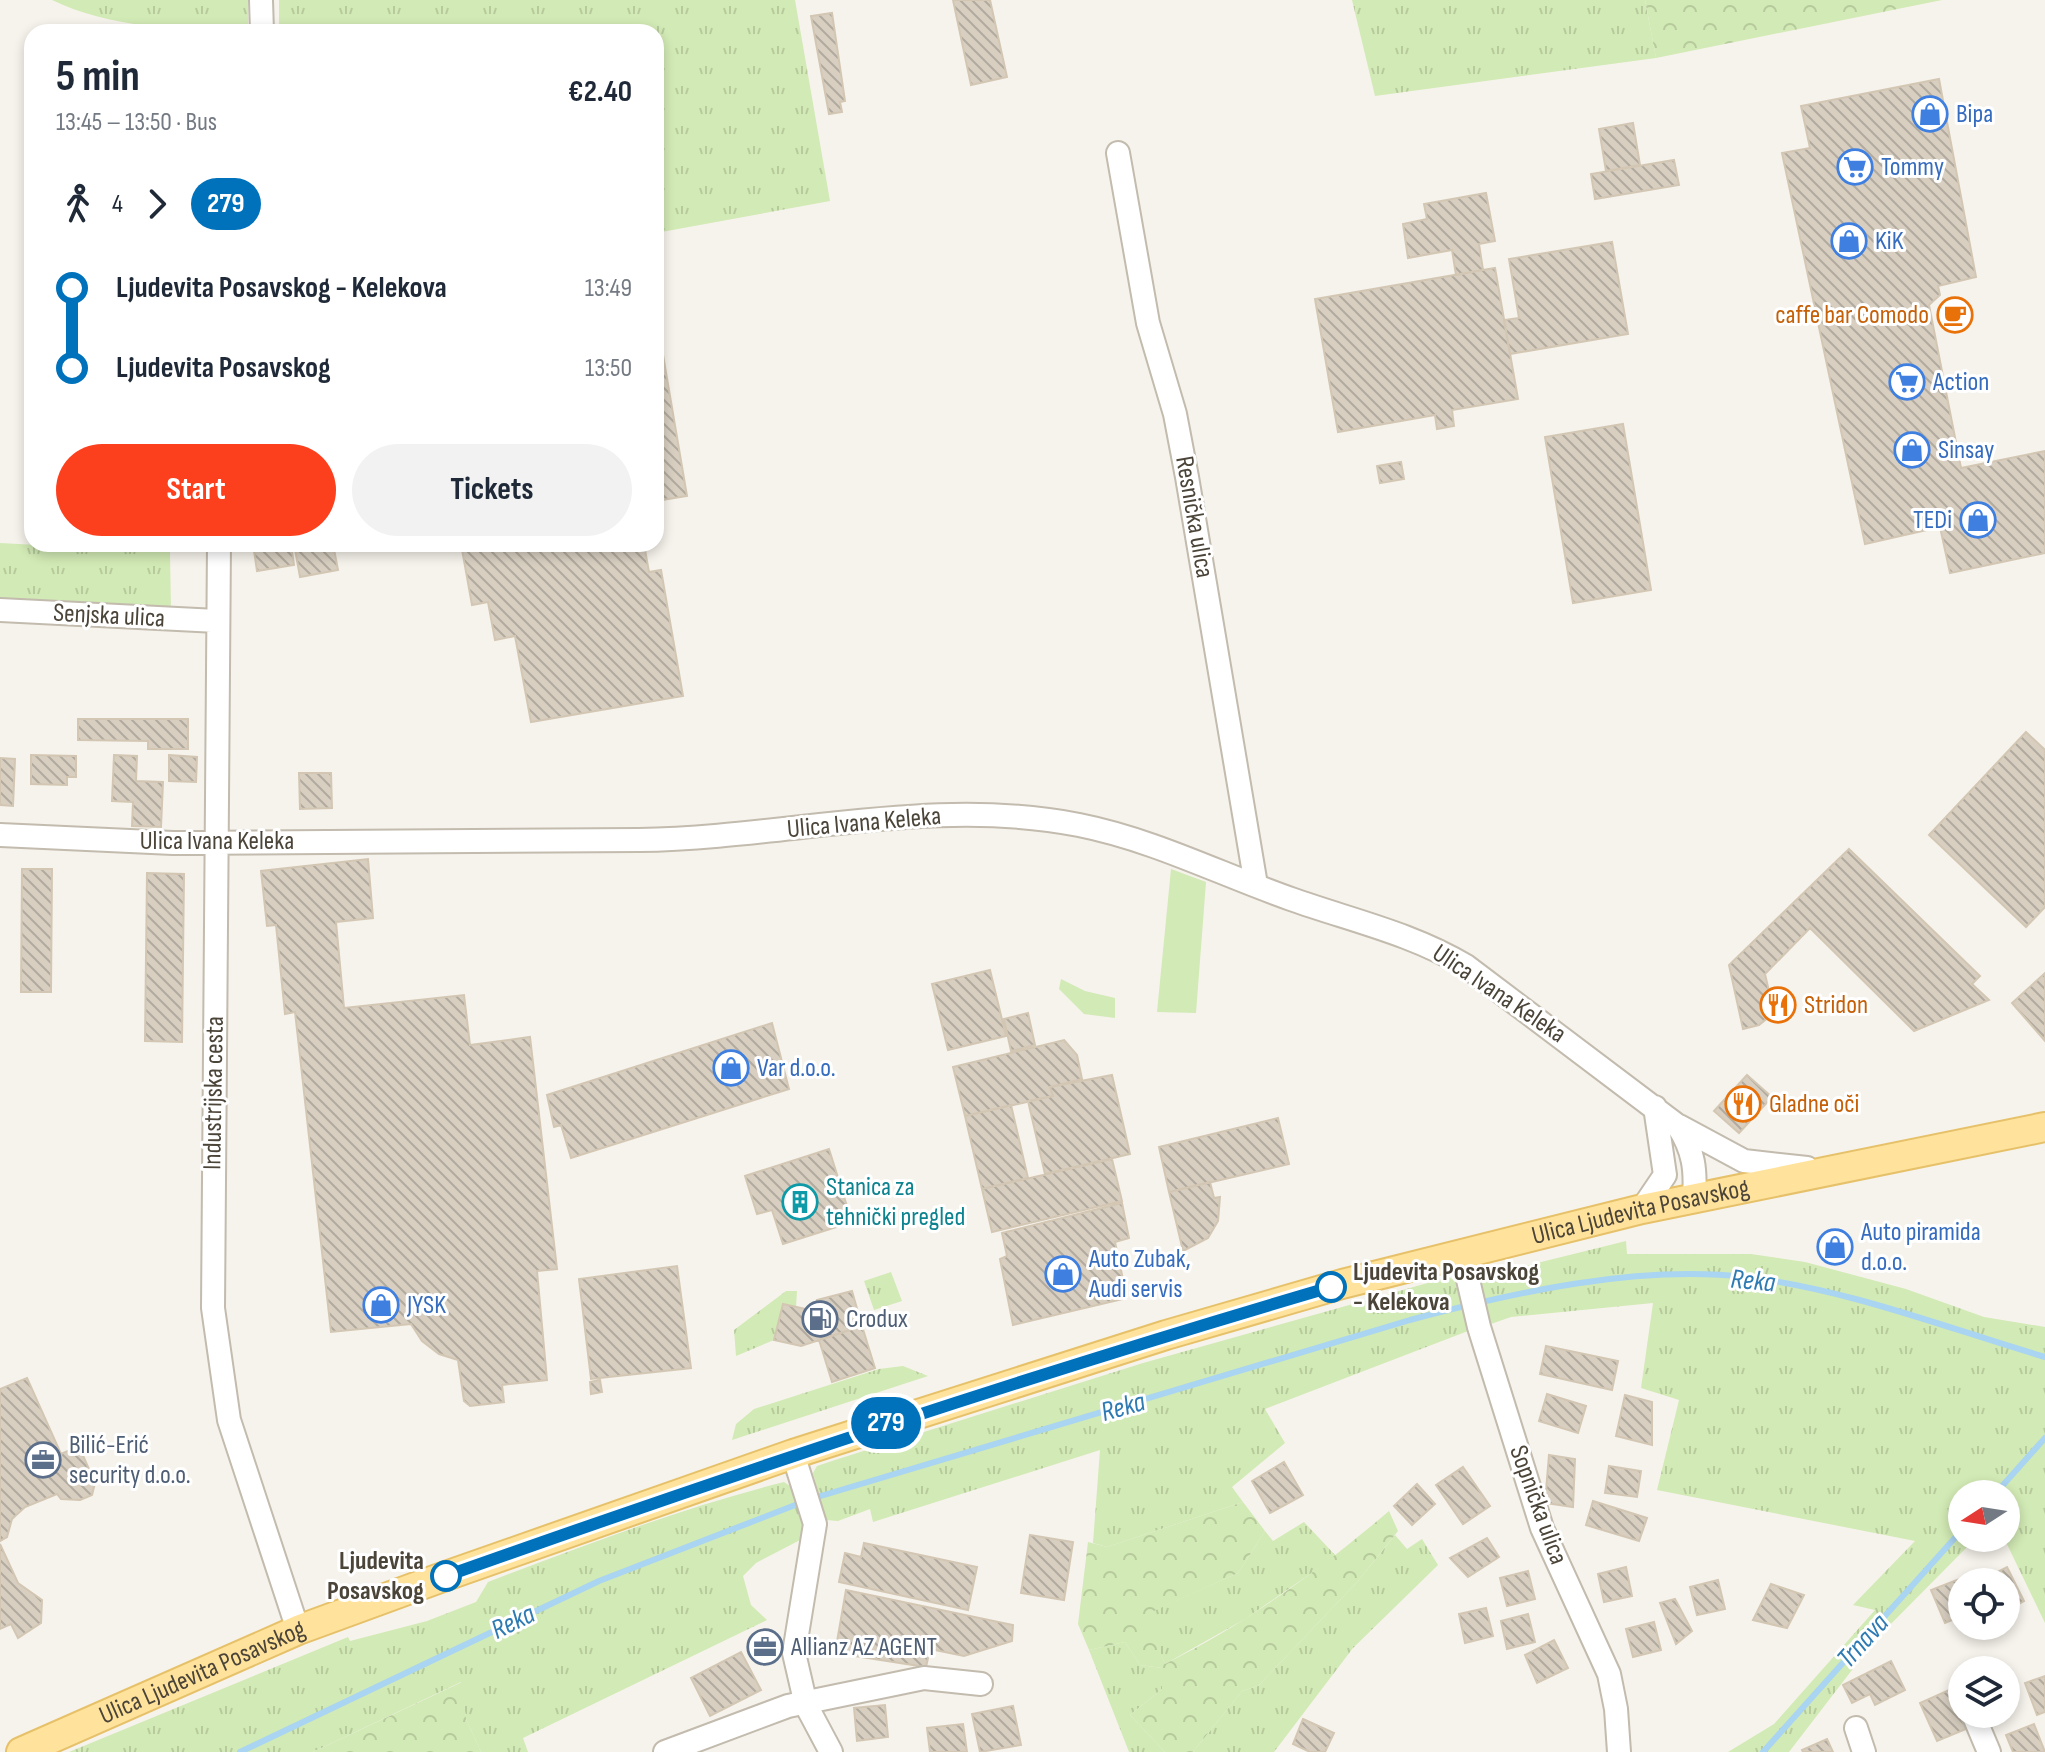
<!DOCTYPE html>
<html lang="en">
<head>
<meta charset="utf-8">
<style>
	body { margin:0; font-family:"Sofia Sans Condensed",sans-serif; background:#f2f2f3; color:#1f2937; height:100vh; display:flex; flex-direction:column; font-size:30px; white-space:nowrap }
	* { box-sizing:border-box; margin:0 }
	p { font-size:26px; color:#747a83 }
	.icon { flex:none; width:44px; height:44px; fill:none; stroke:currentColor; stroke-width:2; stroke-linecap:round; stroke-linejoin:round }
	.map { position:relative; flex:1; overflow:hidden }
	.sheet { position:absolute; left:24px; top:24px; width:640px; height:528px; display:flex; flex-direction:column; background:#fff; border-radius:24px; box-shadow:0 4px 12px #0003 }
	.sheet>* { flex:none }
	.badge { padding:0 16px; border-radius:26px; font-size:28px; line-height:52px }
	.needle { width:52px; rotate:258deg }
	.fabs { position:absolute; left:1948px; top:1480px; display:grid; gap:16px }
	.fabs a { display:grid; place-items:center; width:72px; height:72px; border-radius:50%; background:#fff; box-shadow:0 4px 12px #0003; font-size:40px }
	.map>.badge { position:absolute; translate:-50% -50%; box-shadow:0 0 0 4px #fff }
	.legs { display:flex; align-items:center; gap:12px; height:88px; padding:0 32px; font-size:26px }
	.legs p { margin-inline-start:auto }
	.overview { display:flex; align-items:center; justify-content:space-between; height:136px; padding:0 32px }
	h1 { font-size:44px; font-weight:700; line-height:60px }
	.cta { display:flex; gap:16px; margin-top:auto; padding:16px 32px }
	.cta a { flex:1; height:92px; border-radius:48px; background:#fc3f1d; color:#fff; font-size:32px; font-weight:700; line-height:92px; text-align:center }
	.cta a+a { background:#f2f2f3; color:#1f2937 }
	ul { padding:0 32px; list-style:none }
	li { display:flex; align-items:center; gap:28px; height:80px; font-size:30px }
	li i { display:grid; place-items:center; width:12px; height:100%; margin:0 10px; background:currentColor }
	li i::after { content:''; width:20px; height:20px; margin:-10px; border:6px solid; border-radius:50%; background:#fff }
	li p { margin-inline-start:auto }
	li:first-child i { background:linear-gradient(#0000 50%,currentColor 0) }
	li:last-child i { background:linear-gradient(currentColor 50%,#0000 0) }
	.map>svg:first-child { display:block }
</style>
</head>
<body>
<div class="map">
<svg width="2045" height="1752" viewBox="0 0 2045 1752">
	<defs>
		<pattern id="grass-tufts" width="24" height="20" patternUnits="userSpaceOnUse" patternTransform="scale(2)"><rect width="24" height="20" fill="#d2eab5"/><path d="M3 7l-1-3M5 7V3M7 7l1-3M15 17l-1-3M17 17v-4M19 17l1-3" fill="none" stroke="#b6ca9c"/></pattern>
		<pattern id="forest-crowns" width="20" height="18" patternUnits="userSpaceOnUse" patternTransform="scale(2)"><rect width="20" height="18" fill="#d2eab5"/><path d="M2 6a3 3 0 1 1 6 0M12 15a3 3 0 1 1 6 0" fill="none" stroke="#b6ca9c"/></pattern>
		<pattern id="building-back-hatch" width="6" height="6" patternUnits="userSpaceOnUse" patternTransform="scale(2)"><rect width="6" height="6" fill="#d8cfc1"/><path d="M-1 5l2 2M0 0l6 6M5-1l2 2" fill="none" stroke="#b1aa9e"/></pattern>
	</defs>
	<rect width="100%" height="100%" fill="#f6f3ec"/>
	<path fill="url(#grass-tufts)" d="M52 0H248V32C188 32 107 27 52 0Z
		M279 0H795L830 201 656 233V32H279Z
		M1352 0H1645L1656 58 1375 96Z
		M0 543 170 552 171 612 0 606Z
		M1626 1241 1627 1254H1751L1805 1262 1906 1289 1984 1317 2045 1327V1623L2004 1538 2006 1494H1962V1538H1976L1875 1640 1789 1752H1728L1774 1724 1875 1610 1853 1605 1915 1541 1657 1490 1679 1400 1641 1388 1653 1303 1511 1317 1488 1325 1477 1278Z
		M891 1272 902 1301 874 1310 864 1281Z
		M1449 1277 1455 1281 1468 1331 1265 1409 1285 1443 1232 1487 1243 1502 1107 1547 1093 1543 1100 1450 873 1522 870 1509 838 1521 826 1520 813 1473 817 1466 835 1460 1143 1363Z
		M786 1291H797L796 1307 783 1305 774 1340 736 1356 734 1330Z
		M903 1366 928 1376 732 1440 736 1424 754 1409 879 1369Z
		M784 1482 790 1486 803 1525 802 1539 756 1563 743 1576 751 1605 767 1620 523 1738 528 1752H481L466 1719 461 1682 313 1752H69L348 1637 350 1641 427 1621 476 1602 488 1582C585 1545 687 1506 784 1482Z
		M1304 1522 1336 1556 1245 1619 1165 1664 1144 1615 1238 1573 1265 1531 1273 1541Z
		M1395 1535 1407 1549 1422 1539 1438 1565 1353 1648 1274 1752H1193L1242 1691 1258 1686 1358 1581Z
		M1125 1642 1140 1665 1162 1668V1689L1130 1715 1165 1752H1129L1089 1650Z"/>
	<path fill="url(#forest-crowns)" d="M1645 0H1942L1656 58Z
		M1243 1502 1265 1531 1238 1573 1145 1615 1165 1664C1247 1623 1320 1570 1389 1511L1398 1531 1358 1581 1258 1686 1242 1691 1193 1752H1165L1130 1715 1162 1689V1668L1140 1665 1125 1642 1089 1650 1078 1624 1088 1542 1107 1547Z
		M462 1682 466 1719 481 1752H313Z"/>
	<path fill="#d2eab5" d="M1171 869 1206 882 1196 1013 1157 1012Z
		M1061 979 1085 991 1115 998V1018L1084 1014 1059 989Z"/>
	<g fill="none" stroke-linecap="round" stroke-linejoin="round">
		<path stroke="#a9d4f2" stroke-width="6" d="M1995 1494 2045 1438
			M814 1498 1410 1320C1516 1292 1636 1265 1746 1277 1847 1289 1947 1328 2045 1357
			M240 1752 599 1581 803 1502
			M1763 1752 1962 1530"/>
	</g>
	<path fill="url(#building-back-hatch)" stroke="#d3c7b4" stroke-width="2" d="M953 0H990L1007 77 971 85Z
		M832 13 845 101 840 102 842 112 829 114 811 16Z
		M1939 79 1976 277 1938 286 1940 295 1929 305 1961 468 2045 451V553L1950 573 1940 527 1865 544 1782 153 1810 148 1801 106Z
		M1633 123 1640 165 1606 171 1599 129Z
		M1674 160 1679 185 1595 199 1591 174Z
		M1486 193 1495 241 1479 244 1483 270 1456 275 1452 250 1408 258 1403 224 1427 219 1424 204Z
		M1612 242 1628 334 1510 354 1504 320 1519 318 1509 259Z
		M1495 268 1518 399 1452 410 1454 426 1437 429 1435 415 1338 432 1315 299Z
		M661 343 687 496 656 501V344Z
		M1623 424 1651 590 1573 603 1545 437Z
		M1401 462 1404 479 1380 483 1377 466Z
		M253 544H291L294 565 257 571Z
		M294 544H333L338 570 300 577Z
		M461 544H644L649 572 661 570 683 696 531 722 515 636 495 640 488 602 472 605Z
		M78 719H188V749H148V741L78 740Z
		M2026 732 2045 750V907L2026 927 1929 835Z
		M31 755 76 756V777H67V785L31 784Z
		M114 755 137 756 136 781 163 782 161 827 132 826 133 802 112 801Z
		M169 755 197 757 196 782 169 781Z
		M0 758 15 759 13 806 0 805Z
		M299 773H331L332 808 300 809Z
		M1849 849 1980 976 1972 984 1989 1000 1914 1031 1810 928 1765 974 1774 1013 1759 1025 1743 1029 1729 965Z
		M368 859 373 918 336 922 344 1008 464 995 470 1045 530 1037 557 1269 537 1271 547 1380 502 1385 504 1402 470 1406 464 1401 458 1360 439 1354 422 1341 411 1324 331 1332 295 1012 285 1014 276 925 267 926 261 871Z
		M22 869H52L51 992H21Z
		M147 873 184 874 182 1042 145 1041Z
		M990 970 1006 1036 948 1050 932 984Z
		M2045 973V1041L2012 1003Z
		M1028 1013 1035 1045 1011 1051 1004 1019Z
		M772 1023 789 1089 571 1158 561 1125 554 1127 547 1095Z
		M1064 1040 1077 1055 1082 1079 1050 1087 1053 1096 965 1116 953 1067Z
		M1112 1075 1130 1154 1045 1174 1028 1101 1053 1096 1050 1087Z
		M1747 1075 1772 1097 1739 1133 1714 1111Z
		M1011 1105 1028 1178 982 1189 965 1116Z
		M1278 1118 1289 1164 1169 1192 1159 1147Z
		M829 1149 852 1222 783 1244 772 1210 757 1214 745 1176Z
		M1112 1159 1122 1201 992 1232 982 1189Z
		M1210 1182 1214 1198 1220 1197 1218 1221 1208 1238 1183 1251 1169 1192Z
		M1122 1203 1129 1238 1115 1242 1127 1298 1013 1325 1000 1259 1007 1256 1002 1233Z
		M677 1266 691 1368 591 1379 579 1279Z
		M852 1291 862 1326 801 1346 774 1340 783 1304 819 1312 817 1300Z
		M862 1326 875 1368 832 1382 819 1340Z
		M1546 1346 1618 1361 1612 1390 1540 1374Z
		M27 1378 61 1454 79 1446 95 1483 92 1495 80 1500 61 1499 57 1494 25 1507 12 1519 7 1537 0 1541V1389Z
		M600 1380 602 1392 591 1394 590 1382Z
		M1547 1394 1586 1406 1578 1433 1539 1421Z
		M1625 1395 1652 1402V1445L1616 1436Z
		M1549 1455 1575 1459 1573 1507 1545 1503Z
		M1284 1462 1303 1495 1270 1513 1252 1481Z
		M1609 1466 1641 1471 1637 1497 1605 1493Z
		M1463 1467 1490 1506 1463 1524 1436 1485Z
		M1417 1484 1435 1504 1412 1525 1394 1506Z
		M1593 1501 1647 1518 1639 1541 1586 1525Z
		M1030 1535 1073 1542 1064 1600 1021 1593Z
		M1487 1538 1499 1557 1468 1577 1450 1558Z
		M864 1543 977 1567 968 1610 839 1582 845 1553 861 1557Z
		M0 1544 18 1583 42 1600 41 1623 18 1638 11 1624 0 1629Z
		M1626 1567 1632 1596 1604 1602 1598 1574Z
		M2007 1567 2024 1601 2006 1611V1582H1978Z
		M1528 1571 1535 1599 1507 1606 1500 1578Z
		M1967 1576 1969 1582H1962V1616L1945 1623 1931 1590Z
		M1718 1580 1725 1609 1697 1615 1690 1587Z
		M1771 1584 1804 1595 1787 1628 1753 1620Z
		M846 1590 1013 1625 1012 1641 964 1656 930 1649 926 1667 835 1653Z
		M1675 1599 1692 1631 1676 1644 1660 1603Z
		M1486 1608 1493 1636 1465 1643 1459 1614Z
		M1528 1614 1535 1642 1507 1649 1501 1621Z
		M1654 1622 1661 1650 1633 1657 1626 1629Z
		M1554 1640 1568 1668 1537 1683 1525 1655Z
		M741 1652 761 1690 710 1716 691 1678Z
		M1891 1661 1905 1690 1875 1705 1870 1694 1852 1703 1843 1685Z
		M2006 1670 2017 1696 2006 1701Z
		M2045 1676V1712L2037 1715 2025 1683Z
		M1949 1690 1966 1729 1937 1741 1920 1703Z
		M885 1705 888 1737 857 1741 854 1708Z
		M1013 1706 1021 1745 980 1752 972 1714Z
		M1303 1719 1334 1733 1325 1752H1310L1293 1744Z
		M963 1724 967 1752H930L927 1728Z
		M2034 1724 2045 1752H2013L2006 1735Z
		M1827 1739 1833 1752H1803L1802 1750Z"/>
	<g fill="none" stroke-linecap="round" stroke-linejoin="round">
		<defs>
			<path id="minor" d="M261 0 262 32
				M1118 153 1148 323 1175 414 1187 477 1256 885
				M219 544 213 1308 229 1420 298 1630
				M0 610 217 621
				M0 835 173 843 639 840C785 838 934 796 1079 825 1154 840 1220 874 1291 899 1350 920 1411 933 1466 966L1678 1126C1694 1151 1696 1170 1694 1198
				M1679 1126 1744 1161 1807 1168
				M1642 1209 1665 1175 1655 1107
				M1462 1254 1479 1327 1542 1528 1609 1674 1616 1709 1619 1752
				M793 1454 815 1524 794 1653 806 1705 831 1752
				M1962 1688V1689
				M1973 1714 1989 1752
				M1856 1728 1864 1752
				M665 1752 788 1706 924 1678 981 1684"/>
			<g id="major">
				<path id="s1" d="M21 1752 298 1630 440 1578 793 1454 1166 1335 1342 1284 1642 1209 2045 1127"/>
			</g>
		</defs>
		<use href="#minor" stroke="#c2bbae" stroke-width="26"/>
		<use href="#major" stroke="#e6c16a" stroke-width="32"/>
		<use href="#minor" stroke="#fff" stroke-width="22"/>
		<use href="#major" stroke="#ffe39c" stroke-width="28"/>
	</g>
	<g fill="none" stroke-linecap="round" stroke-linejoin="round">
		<defs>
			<path id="line-1" d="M446 1576C739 1472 1033 1374 1331 1287"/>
		</defs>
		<use href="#line-1" stroke="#fff" stroke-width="18"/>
		<use href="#line-1" stroke="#0072bc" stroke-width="12"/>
	</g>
	<defs>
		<symbol id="shop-ring" viewBox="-11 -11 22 22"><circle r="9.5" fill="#fff" stroke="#3f7fe0" stroke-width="1.5"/><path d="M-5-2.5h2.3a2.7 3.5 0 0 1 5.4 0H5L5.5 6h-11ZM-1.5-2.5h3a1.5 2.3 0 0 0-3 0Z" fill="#3f7fe0"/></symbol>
		<symbol id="supermarket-ring" viewBox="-11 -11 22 22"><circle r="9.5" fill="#fff" stroke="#3f7fe0" stroke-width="1.5"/><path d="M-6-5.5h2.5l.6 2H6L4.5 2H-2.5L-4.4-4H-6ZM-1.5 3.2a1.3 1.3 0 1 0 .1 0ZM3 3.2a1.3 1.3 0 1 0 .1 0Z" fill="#3f7fe0"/></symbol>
		<symbol id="cafe-ring" viewBox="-11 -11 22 22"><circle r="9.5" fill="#fff" stroke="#e8710a" stroke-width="1.5"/><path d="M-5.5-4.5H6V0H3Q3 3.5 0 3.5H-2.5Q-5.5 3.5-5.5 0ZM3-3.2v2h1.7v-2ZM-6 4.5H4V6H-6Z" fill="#e8710a"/></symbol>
		<symbol id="restaurant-ring" viewBox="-11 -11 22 22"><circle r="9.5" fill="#fff" stroke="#e8710a" stroke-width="1.5"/><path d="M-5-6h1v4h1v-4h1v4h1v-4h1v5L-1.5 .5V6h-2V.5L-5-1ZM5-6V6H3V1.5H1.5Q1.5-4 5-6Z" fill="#e8710a"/></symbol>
		<symbol id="building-ring" viewBox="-11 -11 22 22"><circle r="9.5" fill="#fff" stroke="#0f9aa8" stroke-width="1.5"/><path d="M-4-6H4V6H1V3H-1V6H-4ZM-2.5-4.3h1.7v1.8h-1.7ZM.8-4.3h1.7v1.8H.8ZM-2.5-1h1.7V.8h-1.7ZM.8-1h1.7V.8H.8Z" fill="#0f9aa8"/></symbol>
		<symbol id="fuel-ring" viewBox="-11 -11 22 22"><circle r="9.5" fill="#fff" stroke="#5c6f8a" stroke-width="1.5"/><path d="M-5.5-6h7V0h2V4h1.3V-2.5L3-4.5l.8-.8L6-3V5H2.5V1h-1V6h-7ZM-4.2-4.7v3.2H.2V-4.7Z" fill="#5c6f8a"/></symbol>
		<symbol id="office-ring" viewBox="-11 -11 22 22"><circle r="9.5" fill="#fff" stroke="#5c6f8a" stroke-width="1.5"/><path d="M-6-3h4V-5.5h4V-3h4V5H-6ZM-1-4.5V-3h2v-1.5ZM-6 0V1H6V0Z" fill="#5c6f8a"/></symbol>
	</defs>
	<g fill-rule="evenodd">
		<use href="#shop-ring" x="1910" y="94" width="40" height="40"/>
		<use href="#supermarket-ring" x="1835" y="147" width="40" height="40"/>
		<use href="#shop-ring" x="1829" y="221" width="40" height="40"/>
		<use href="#cafe-ring" x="1935" y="295" width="40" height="40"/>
		<use href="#supermarket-ring" x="1887" y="362" width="40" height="40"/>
		<use href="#shop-ring" x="1892" y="430" width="40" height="40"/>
		<use href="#shop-ring" x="1958" y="500" width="40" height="40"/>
		<use href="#restaurant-ring" x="1758" y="985" width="40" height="40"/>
		<use href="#shop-ring" x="711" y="1048" width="40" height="40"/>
		<use href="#restaurant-ring" x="1723" y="1084" width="40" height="40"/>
		<use href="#building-ring" x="780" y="1182" width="40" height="40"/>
		<use href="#shop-ring" x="1815" y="1227" width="40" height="40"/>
		<use href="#shop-ring" x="1043" y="1254" width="40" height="40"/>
		<use href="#shop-ring" x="361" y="1285" width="40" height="40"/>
		<use href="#fuel-ring" x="800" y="1299" width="40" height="40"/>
		<use href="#office-ring" x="23" y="1440" width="40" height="40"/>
		<use href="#office-ring" x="745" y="1627" width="40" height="40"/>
	</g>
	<g fill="#fff" stroke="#0072bc" stroke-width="4">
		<circle cx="1331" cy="1287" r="14"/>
		<circle cx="446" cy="1576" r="14"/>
	</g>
	<g text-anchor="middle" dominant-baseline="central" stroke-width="6" stroke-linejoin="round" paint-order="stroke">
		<g font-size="26" fill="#366cbe" stroke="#fff" text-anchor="start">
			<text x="1956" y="114">Bipa</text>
			<text x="1881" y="167">Tommy</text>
			<text x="1875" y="241">KiK</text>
			<text x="1933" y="382">Action</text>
			<text x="1938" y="450">Sinsay</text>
			<text x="1952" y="520" text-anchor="end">TEDi</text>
			<text x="757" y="1068">Var d.o.o.</text>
			<text x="1861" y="1232">Auto piramida<tspan x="1861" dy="30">d.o.o.</tspan></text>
			<text x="1089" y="1259">Auto Zubak,<tspan x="1089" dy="30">Audi servis</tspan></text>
			<text x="407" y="1305">JYSK</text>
		</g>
		<g font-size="26" fill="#c56008" stroke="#fff" text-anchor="start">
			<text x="1929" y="315" text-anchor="end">caffe bar Comodo</text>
			<text x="1804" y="1005">Stridon</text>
			<text x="1769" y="1104">Gladne oči</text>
		</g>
		<g font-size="26" fill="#4b4439" stroke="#fff">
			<text transform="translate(1194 517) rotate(80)">Resnička ulica</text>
			<text transform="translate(109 616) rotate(3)">Senjska ulica</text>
			<text transform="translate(864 823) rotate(-5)">Ulica Ivana Keleka</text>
			<text x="217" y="841">Ulica Ivana Keleka</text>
			<text transform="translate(1499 994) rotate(34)">Ulica Ivana Keleka</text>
			<text transform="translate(214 1093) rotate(-89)">Industrijska cesta</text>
			<text stroke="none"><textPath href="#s1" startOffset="1710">Ulica Ljudevita Posavskog</textPath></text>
			<text transform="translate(1538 1505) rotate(70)">Sopnička ulica</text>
			<text stroke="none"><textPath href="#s1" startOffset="198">Ulica Ljudevita Posavskog</textPath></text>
		</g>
		<g font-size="26" fill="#0d838f" stroke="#fff" text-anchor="start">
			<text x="826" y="1187">Stanica za<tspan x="826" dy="30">tehnički pregled</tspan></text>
		</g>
		<g font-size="26" font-weight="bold" fill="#4b4439" stroke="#fff" text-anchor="start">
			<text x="1353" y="1272">Ljudevita Posavskog<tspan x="1353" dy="30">- Kelekova</tspan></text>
			<text x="424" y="1561" text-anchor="end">Ljudevita<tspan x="424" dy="30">Posavskog</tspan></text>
		</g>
		<g font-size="26" fill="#4e5e75" stroke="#fff" text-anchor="start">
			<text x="846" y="1319">Crodux</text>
			<text x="69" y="1445">Bilić-Erić<tspan x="69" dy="30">security d.o.o.</tspan></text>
			<text x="791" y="1647">Allianz AZ AGENT</text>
		</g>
		<g font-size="28" font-style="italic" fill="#2e7ab2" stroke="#fff">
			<text transform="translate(1753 1281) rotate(5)">Reka</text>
			<text transform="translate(1123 1407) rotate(-16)">Reka</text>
			<text transform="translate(513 1622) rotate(-26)">Reka</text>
			<text transform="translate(1863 1641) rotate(-48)">Trnava</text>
		</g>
	</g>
</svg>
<div class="fabs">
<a><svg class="needle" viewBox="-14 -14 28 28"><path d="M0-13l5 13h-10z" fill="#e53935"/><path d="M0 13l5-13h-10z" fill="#747a83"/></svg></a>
<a><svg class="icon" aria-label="locate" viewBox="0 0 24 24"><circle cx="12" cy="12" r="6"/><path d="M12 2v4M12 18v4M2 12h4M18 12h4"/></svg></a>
<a><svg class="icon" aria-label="layers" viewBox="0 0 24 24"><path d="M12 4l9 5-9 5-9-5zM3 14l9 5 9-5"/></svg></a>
</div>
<b class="badge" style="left:886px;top:1423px;background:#0072bc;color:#fff">279</b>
<section class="sheet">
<div class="overview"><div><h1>5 min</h1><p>13:45 – 13:50 · Bus</p></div><b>€2.40</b></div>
<div class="legs"><svg class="icon" aria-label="walk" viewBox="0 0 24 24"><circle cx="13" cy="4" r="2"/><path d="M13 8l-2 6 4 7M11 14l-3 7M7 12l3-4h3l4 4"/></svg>4<svg class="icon" aria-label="forward" viewBox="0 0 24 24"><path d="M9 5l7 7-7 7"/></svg><b class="badge" style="background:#0072bc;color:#fff">279</b></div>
<ul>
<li><i style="color:#0072bc"></i><b>Ljudevita Posavskog - Kelekova</b><p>13:49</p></li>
<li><i style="color:#0072bc"></i><b>Ljudevita Posavskog</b><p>13:50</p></li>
</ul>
<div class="cta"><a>Start</a><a>Tickets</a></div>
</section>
</div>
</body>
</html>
